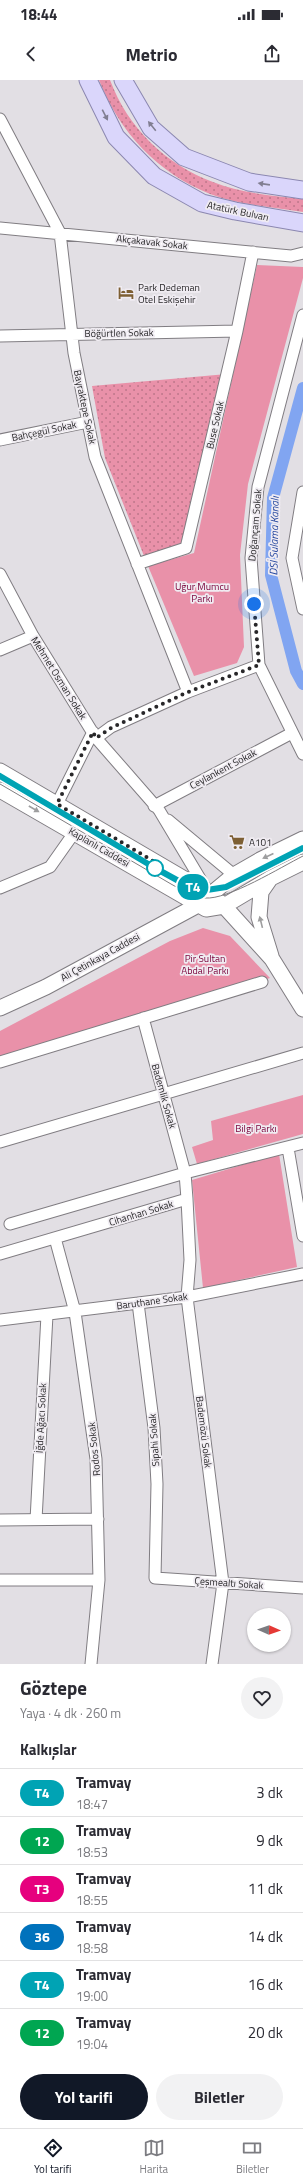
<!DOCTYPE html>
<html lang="tr">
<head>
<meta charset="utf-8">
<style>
	body { margin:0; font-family:"Titillium Web",sans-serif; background:#f2f2f3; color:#2b2b33; height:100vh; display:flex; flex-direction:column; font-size:15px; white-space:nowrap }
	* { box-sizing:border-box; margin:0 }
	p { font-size:13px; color:#7c7c81 }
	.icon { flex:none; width:22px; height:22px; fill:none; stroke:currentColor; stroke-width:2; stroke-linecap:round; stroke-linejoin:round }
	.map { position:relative; height:1584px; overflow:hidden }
	.side { display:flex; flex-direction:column; background:#fff; flex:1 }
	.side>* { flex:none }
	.badge { padding:0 8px; border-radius:13px; font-size:14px; line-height:26px }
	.needle { width:26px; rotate:92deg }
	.controls { position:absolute; left:247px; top:1528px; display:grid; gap:8px }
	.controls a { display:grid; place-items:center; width:44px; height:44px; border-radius:50%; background:#fff; box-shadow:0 1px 3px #0004; font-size:20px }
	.you { position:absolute; width:20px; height:20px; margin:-10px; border:3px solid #fff; border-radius:50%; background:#1a73e8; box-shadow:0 0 0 6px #1a73e833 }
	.map>.badge { position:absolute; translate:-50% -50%; box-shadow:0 0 0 2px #fff }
	h2 { padding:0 20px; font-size:15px; line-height:36px }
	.round { display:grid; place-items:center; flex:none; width:42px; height:42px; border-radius:21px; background:#f2f2f3 }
	.head { display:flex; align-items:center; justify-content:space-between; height:68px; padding:0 20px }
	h1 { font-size:19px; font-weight:700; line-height:30px }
	.cta { display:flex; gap:8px; margin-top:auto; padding:8px 20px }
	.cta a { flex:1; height:46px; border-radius:24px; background:#111827; color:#fff; font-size:16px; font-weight:700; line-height:46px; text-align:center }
	.cta a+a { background:#f2f2f3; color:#2b2b33 }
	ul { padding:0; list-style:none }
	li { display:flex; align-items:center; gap:12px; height:48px; padding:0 20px; border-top:1px solid #e1e1e2 }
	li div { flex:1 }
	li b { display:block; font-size:15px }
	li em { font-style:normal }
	li .badge { min-width:44px; font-weight:700; text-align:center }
	.status { display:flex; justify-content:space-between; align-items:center; height:28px; padding:0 20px; background:#fff; direction:ltr }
	.status svg { height:11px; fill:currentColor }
	header { display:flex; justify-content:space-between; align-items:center; height:52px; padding:0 20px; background:#fff; font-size:18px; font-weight:700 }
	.tabs { display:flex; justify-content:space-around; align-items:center; height:56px; border-top:1px solid #e1e1e2; background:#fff; font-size:11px; color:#7c7c81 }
	.tabs a { display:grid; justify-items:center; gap:2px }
	.tabs .current { color:#111827 }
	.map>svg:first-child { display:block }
</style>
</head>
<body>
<div class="status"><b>18:44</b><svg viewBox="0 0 49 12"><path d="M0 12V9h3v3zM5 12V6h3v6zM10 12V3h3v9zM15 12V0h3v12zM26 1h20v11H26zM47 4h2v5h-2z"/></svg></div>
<header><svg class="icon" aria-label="back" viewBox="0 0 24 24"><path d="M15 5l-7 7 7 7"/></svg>Metrio<svg class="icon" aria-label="share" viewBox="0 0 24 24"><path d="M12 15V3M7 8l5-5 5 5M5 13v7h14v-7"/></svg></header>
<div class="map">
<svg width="303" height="1584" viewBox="0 0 303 1584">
	<defs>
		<pattern id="grass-dots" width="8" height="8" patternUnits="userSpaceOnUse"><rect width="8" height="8" fill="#e991a9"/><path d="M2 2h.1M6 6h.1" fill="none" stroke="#bd768a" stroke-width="1.8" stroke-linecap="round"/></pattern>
	</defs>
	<rect width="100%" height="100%" fill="#e2dfe4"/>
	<path fill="url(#grass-dots)" d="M99 0H110C128 48 165 84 213 102 241 113 274 116 303 119V132C273 127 239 125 210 114 158 93 119 52 99 0Z
		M227 294 186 468 146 481 105 378 92 306Z"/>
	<path fill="#e991a9" d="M257 185 303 187V198L248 404 240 475 244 567 237 583 194 596 148 486 194 473Z
		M203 848 230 856 270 898 0 982V951L170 861Z
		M303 1015V1054L197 1084 192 1067 213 1060 211 1041Z
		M279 1074 297 1187 203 1208 192 1100Z"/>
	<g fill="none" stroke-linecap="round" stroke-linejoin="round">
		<path stroke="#81a5f1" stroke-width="12" d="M303 308 273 418 271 495 296 591 303 604"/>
		<defs>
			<path id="street" d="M0 39 60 153 74 273 95 377 188 612
				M0 148 291 176 303 173
				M303 235 258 407 251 478 259 585 303 674
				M0 256 237 251
				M0 360 88 342
				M303 412 292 478 303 529
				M137 484 186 468 237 251 253 172
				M0 494 33 556 96 658 159 730 208 812
				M0 570 33 556
				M96 658 111 647 188 612 259 585
				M57 724 93 652
				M154 726 292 653
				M168 740 234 795
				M0 808 50 787 74 753
				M0 982 262 902
				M0 1062 303 973
				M288 1068 303 1156
				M187 1119 190 1180 187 1217 223 1503 212 1584
				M10 1144 185 1093 143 938
				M55 1158 75 1232 96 1379 99 1500 91 1584
				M0 1174 187 1119 185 1093 303 1063
				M138 1223 154 1348 157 1404 155 1498 303 1508
				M0 1240 187 1217 303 1194
				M0 1440 98 1439
				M36 1440 47 1235
				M0 1500H99"/>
			<path id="secondary" d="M0 691 210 814 224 826 272 879 303 929
				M0 710 206 829 224 826 271 798 303 782
				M270 799 261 812 259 837 271 876
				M0 928 46 907 198 825 234 795 260 780 303 759"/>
			<path id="primary" d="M88 0 116 57 154 96 202 123 235 131 303 143
				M123 0 151 48 184 77 249 102 303 110"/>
		</defs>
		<use href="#street" stroke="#807d82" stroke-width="13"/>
		<use href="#secondary" stroke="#807d82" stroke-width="17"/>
		<use href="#primary" stroke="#8b87b0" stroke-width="19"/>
		<use href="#street" stroke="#fff" stroke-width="11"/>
		<use href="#secondary" stroke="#fff" stroke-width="15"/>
		<use href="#primary" stroke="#dad6fb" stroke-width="17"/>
		<path stroke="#7f7d80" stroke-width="1" d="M0 696 155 788 186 805 199 808 207 809 226 807 303 768
			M0 704 171 804C182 810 192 817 205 818 228 820 281 787 303 776"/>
	</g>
	<defs><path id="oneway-solid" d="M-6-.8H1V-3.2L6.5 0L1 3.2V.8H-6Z"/></defs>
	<g fill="#817e92">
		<use href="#oneway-solid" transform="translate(105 35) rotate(63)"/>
		<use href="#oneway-solid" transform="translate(152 46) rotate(-129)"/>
		<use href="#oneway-solid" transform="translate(264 104) rotate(-172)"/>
	</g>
	<g fill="#9e9e9f">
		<use href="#oneway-solid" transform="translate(34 729) rotate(30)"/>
		<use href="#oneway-solid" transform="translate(268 776) rotate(155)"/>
		<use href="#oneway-solid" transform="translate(261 842) rotate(-104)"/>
	</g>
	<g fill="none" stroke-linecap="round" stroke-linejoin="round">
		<defs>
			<path id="line" d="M0 696 155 788 186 805 199 808 207 810 226 807 303 768"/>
		</defs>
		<use href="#line" stroke="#fff" stroke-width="9"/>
		<use href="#line" stroke="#00a3b4" stroke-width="6"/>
		<path stroke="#282729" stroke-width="4" stroke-dasharray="0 7.2" d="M155 788 160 785 57 724 93 652 96 658 111 648 188 612 259 585 254 524"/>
	</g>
	<defs>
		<symbol id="hotel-bare" viewBox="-9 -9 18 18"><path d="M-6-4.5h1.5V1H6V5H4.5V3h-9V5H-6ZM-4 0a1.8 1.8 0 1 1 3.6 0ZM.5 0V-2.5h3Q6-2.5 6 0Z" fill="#7d5f33" stroke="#f0ecf2" stroke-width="2.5" paint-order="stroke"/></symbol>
		<symbol id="supermarket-bare" viewBox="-9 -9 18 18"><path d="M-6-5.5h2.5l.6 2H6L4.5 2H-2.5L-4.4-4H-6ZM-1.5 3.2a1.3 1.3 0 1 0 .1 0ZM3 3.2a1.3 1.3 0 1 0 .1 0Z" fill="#7d5f33" stroke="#f0ecf2" stroke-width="2.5" paint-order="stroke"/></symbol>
	</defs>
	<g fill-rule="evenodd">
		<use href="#hotel-bare" x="115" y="202" width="22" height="22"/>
		<use href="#supermarket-bare" x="226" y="751" width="22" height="22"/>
	</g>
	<circle fill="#fff" stroke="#00a3b4" stroke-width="2" cx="155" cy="788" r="8"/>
	<g text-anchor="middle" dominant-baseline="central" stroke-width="3.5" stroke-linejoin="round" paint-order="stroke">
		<g font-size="10" fill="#282729" stroke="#f0ecf2">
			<text transform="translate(238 131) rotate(12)">Atatürk Bulvarı</text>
			<text transform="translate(152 162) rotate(6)">Akçakavak Sokak</text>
			<text transform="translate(119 253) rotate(-1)">Böğürtlen Sokak</text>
			<text transform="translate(85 327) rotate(78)">Bayraktepe Sokak</text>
			<text transform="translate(215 345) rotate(-77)">Buse Sokak</text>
			<text transform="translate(44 351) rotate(-12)">Bahçegül Sokak</text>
			<text transform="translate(255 445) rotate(-85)">Doğançam Sokak</text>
			<text transform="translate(59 598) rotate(58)">Mehmet Osman Sokak</text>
			<text transform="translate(223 689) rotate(-28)">Ceylankent Sokak</text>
			<text transform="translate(99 767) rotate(30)">Kaplanlı Caddesi</text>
			<text transform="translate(100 877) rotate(-29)">Ali Çetinkaya Caddesi</text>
			<text transform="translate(164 1016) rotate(74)">Bademlik Sokak</text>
			<text transform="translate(141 1133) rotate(-17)">Cihanhan Sokak</text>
			<text transform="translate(152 1221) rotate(-8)">Baruthane Sokak</text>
			<text transform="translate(41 1338) rotate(-87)">İğde Ağacı Sokak</text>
			<text transform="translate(204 1352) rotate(83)">Bademözü Sokak</text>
			<text transform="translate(154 1360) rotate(-94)">Sipahi Sokak</text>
			<text transform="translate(94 1369) rotate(-96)">Rodos Sokak</text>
			<text transform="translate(229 1503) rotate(4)">Çeşmealtı Sokak</text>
		</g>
		<g font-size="10" fill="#282729" stroke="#f0ecf2" text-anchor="start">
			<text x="138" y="207">Park Dedeman<tspan x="138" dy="12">Otel Eskişehir</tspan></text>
			<text x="249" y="762">A101</text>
		</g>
		<g font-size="10" fill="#79023a" stroke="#f0ecf2">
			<text x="202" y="506">Uğur Mumcu<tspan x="202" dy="12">Parkı</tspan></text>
			<text x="205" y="878">Pir Sultan<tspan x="205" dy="12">Abdal Parkı</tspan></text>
			<text x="256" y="1048">Bilgi Parkı</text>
		</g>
		<g font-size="11" font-style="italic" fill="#25479f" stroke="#f0ecf2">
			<text transform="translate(274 456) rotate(-89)">DSİ Sulama Kanalı</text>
		</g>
	</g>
</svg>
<div class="controls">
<a><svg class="needle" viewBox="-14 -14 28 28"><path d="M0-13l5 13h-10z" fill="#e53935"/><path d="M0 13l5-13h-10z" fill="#7c7c81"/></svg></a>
</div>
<div class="you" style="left:254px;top:524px"></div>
<b class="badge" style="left:193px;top:807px;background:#00a3b4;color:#fff">T4</b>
</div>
<section class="side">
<div class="head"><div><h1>Göztepe</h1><p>Yaya · 4 dk · 260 m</p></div><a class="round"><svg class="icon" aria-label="heart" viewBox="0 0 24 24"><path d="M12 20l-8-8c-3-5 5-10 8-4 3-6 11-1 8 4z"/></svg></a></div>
<h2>Kalkışlar</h2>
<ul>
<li><span class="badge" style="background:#00a3b4;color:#fff">T4</span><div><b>Tramvay</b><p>18:47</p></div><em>3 dk</em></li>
<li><span class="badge" style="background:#00a651;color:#fff">12</span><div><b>Tramvay</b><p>18:53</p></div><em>9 dk</em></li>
<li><span class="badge" style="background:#e6007e;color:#fff">T3</span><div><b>Tramvay</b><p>18:55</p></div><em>11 dk</em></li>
<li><span class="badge" style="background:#0072bc;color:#fff">36</span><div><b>Tramvay</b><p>18:58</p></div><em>14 dk</em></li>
<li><span class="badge" style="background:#00a3b4;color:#fff">T4</span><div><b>Tramvay</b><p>19:00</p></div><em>16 dk</em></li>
<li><span class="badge" style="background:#00a651;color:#fff">12</span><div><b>Tramvay</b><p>19:04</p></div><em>20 dk</em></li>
</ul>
<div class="cta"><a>Yol tarifi</a><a>Biletler</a></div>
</section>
<nav class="tabs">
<a class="current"><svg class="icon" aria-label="directions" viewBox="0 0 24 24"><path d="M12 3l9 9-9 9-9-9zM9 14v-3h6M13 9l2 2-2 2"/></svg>Yol tarifi</a>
<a><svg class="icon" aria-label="map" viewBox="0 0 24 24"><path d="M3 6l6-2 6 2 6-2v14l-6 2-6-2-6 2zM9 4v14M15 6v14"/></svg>Harita</a>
<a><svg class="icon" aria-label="tickets" viewBox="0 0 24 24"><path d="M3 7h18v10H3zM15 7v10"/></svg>Biletler</a>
</nav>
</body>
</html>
